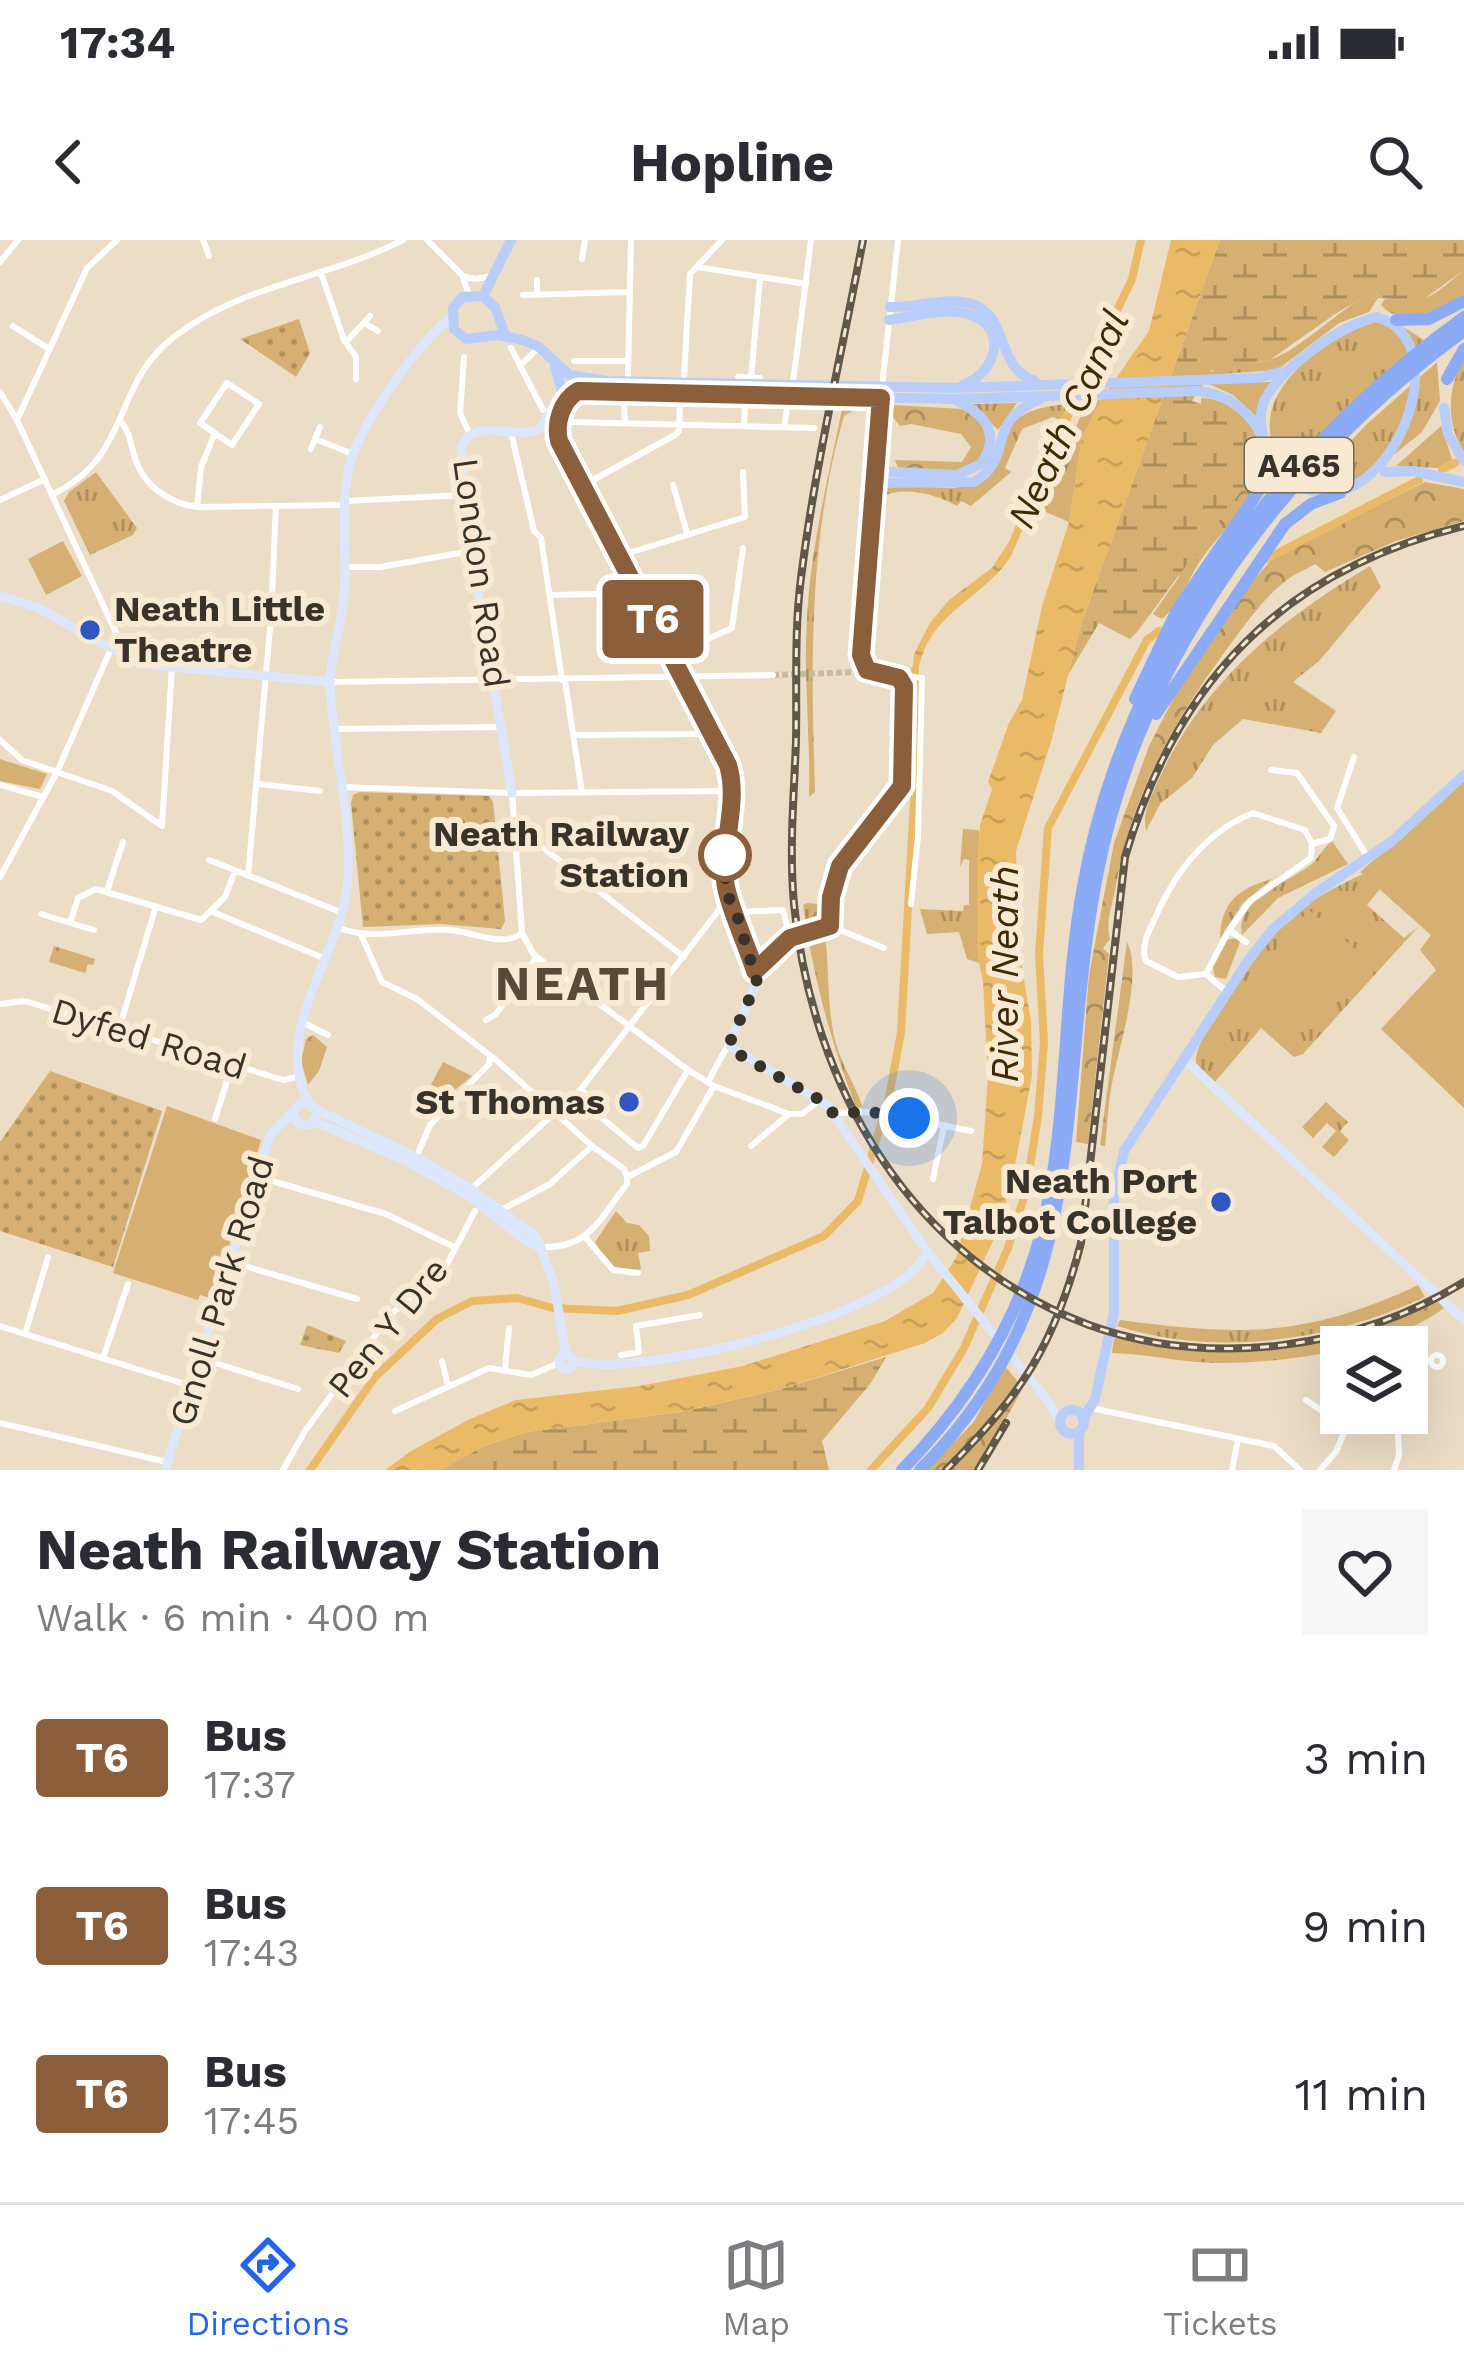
<!DOCTYPE html>
<html lang="en">
<head>
<meta charset="utf-8">
<style>
	body { margin:0; font-family:"Work Sans",sans-serif; background:#f7f7f7; color:#2b2b33; height:100vh; display:flex; flex-direction:column; font-size:45px; white-space:nowrap }
	* { box-sizing:border-box; margin:0 }
	p { font-size:39px; color:#7c7c81 }
	.icon { flex:none; width:66px; height:66px; fill:none; stroke:currentColor; stroke-width:2; stroke-linecap:round; stroke-linejoin:round }
	.map { position:relative; height:1230px; overflow:hidden }
	.sheet { display:flex; flex-direction:column; background:#fff; flex:1 }
	.sheet>* { flex:none }
	.badge { padding:0 24px; border-radius:9px; font-size:42px; line-height:78px }
	.tools { position:absolute; left:1320px; top:1086px; display:grid; gap:24px }
	.tools a { display:grid; place-items:center; width:108px; height:108px; border-radius:0px; background:#fff; box-shadow:0 12px 48px #0002; font-size:60px }
	.you { position:absolute; width:60px; height:60px; margin:-30px; border:9px solid #fff; border-radius:50%; background:#1a73e8; box-shadow:0 0 0 18px #1a73e833 }
	.map>.badge { position:absolute; translate:-50% -50%; box-shadow:0 0 0 6px #fff }
	.round { display:grid; place-items:center; flex:none; width:126px; height:126px; border-radius:0px; background:#f7f7f7 }
	.headline { display:flex; align-items:center; justify-content:space-between; height:204px; padding:0 36px }
	h1 { font-size:57px; font-weight:700; line-height:90px }
	ul { padding:0; list-style:none }
	li { display:flex; align-items:center; gap:36px; height:168px; padding:0 36px }
	li div { flex:1 }
	li b { display:block; font-size:45px }
	li em { font-style:normal }
	li .badge { min-width:132px; font-weight:700; text-align:center }
	.status { display:flex; justify-content:space-between; align-items:center; height:84px; padding:0 60px; background:#fff; direction:ltr }
	.status svg { height:33px; fill:currentColor }
	header { display:flex; justify-content:space-between; align-items:center; height:156px; padding:0 36px; background:#fff; font-size:54px; font-weight:700 }
	.dock { display:flex; justify-content:space-around; align-items:center; height:168px; border-top:3px solid #e1e1e2; background:#fff; font-size:33px; color:#7c7c81 }
	.dock a { display:grid; justify-items:center; gap:6px }
	.dock .active { color:#2563eb }
	.map>svg:first-child { display:block }
</style>
</head>
<body>
<div class="status"><b>17:34</b><svg viewBox="0 0 49 12"><path d="M0 12V9h3v3zM5 12V6h3v6zM10 12V3h3v9zM15 12V0h3v12zM26 1h20v11H26zM47 4h2v5h-2z"/></svg></div>
<header><svg class="icon" aria-label="back" viewBox="0 0 24 24"><path d="M15 5l-7 7 7 7"/></svg>Hopline<svg class="icon" aria-label="search" viewBox="0 0 24 24"><circle cx="10" cy="10" r="6"/><path d="M15 15l6 6"/></svg></header>
<div class="map">
<svg width="1464" height="1230" viewBox="0 0 1464 1230">
	<defs>
		<pattern id="grass-tufts" width="24" height="20" patternUnits="userSpaceOnUse" patternTransform="scale(3)"><rect width="24" height="20" fill="#d5b072"/><path d="M3 7l-1-3M5 7V3M7 7l1-3M15 17l-1-3M17 17v-4M19 17l1-3" fill="none" stroke="#ae905e"/></pattern>
		<pattern id="forest-crowns" width="20" height="18" patternUnits="userSpaceOnUse" patternTransform="scale(3)"><rect width="20" height="18" fill="#d5b072"/><path d="M2 6a3 3 0 1 1 6 0M12 15a3 3 0 1 1 6 0" fill="none" stroke="#ae905e"/></pattern>
		<pattern id="wetland-marsh" width="20" height="14" patternUnits="userSpaceOnUse" patternTransform="scale(3)"><rect width="20" height="14" fill="#d5b072"/><path d="M1 5h8M5 5V1M11 12h8M15 12V8" fill="none" stroke="#ae905e"/></pattern>
		<pattern id="park-dots" width="8" height="8" patternUnits="userSpaceOnUse" patternTransform="scale(3)"><rect width="8" height="8" fill="#d5b072"/><path d="M2 2h.1M6 6h.1" fill="none" stroke="#ae905e" stroke-width="1.8" stroke-linecap="round"/></pattern>
		<pattern id="water-ripples" width="26" height="14" patternUnits="userSpaceOnUse" patternTransform="scale(3)"><rect width="26" height="14" fill="#eaba67"/><path d="M2 4q2-2 4 0t4 0M15 11q2-2 4 0t4 0" fill="none" stroke="#c9a059"/></pattern>
	</defs>
	<rect width="100%" height="100%" fill="#ebddc6"/>
	<path fill="url(#grass-tufts)" d="M1464 30V55C1441 69 1403 90 1381 65L1385 59C1431 61 1428 60 1464 30Z
		M1376 50 1378 58 1369 72 1339 83 1277 130 1208 135C1224 119 1252 127 1272 119 1303 108 1342 66 1376 50Z
		M1375 82 1405 88 1424 100 1347 167 1288 230C1232 165 1317 101 1375 82Z
		M1464 117V212C1445 181 1448 148 1464 117Z
		M1437 122 1440 161 1422 192 1365 238 1338 248 1310 244 1366 185Z
		M1271 142 1257 177 1233 155 1209 144Z
		M1101 160 1082 198 1069 282 1041 270 1087 161Z
		M1017 163 998 190 972 164Z
		M1071 164 1060 180 1053 177 1022 189 1005 228 1011 232 971 266 961 261 957 266C938 255 902 245 883 257L877 275V258L890 246 953 248 977 244C1005 192 1005 168 1071 164Z
		M842 169 853 171 844 176C808 300 811 425 815 552L809 557C811 498 803 439 807 380 810 309 828 239 842 169Z
		M1441 186 1453 222 1438 228 1396 226Z
		M96 232 137 288 133 295 90 315 64 261 69 252Z
		M1370 326 1381 347 1320 420 1293 442 1336 471 1321 493 1243 479 1213 505 1192 538 1160 564 1146 591C1142 571 1151 557 1159 539 1203 442 1281 379 1370 326Z
		M963 589 979 590V723L967 719 959 692 927 694 920 669 963 671 964 665H969V620L964 619 960 627Z
		M1332 601 1348 624 1278 658 1242 695C1234 658 1291 642 1313 623 1320 616 1324 607 1332 601Z
		M1363 634 1380 649 1367 665 1404 698 1419 686 1303 814 1294 817 1261 788 1215 842 1196 823C1193 794 1266 700 1289 679 1310 660 1337 646 1363 634Z
		M1272 639 1242 664 1220 699C1220 663 1240 647 1272 639Z
		M807 663 819 664V694L825 695C830 733 826 778 839 813 846 832 857 849 863 868L856 867C830 800 813 736 803 665Z
		M1236 698 1240 702 1226 739 1215 737 1212 724 1227 700Z
		M54 706 95 719 93 725 88 724 85 733 49 722Z
		M313 795 327 807 319 831 308 845 301 821 306 799Z
		M443 822 472 836 436 865 424 858Z
		M1326 862 1348 882 1340 891 1349 900 1334 917 1322 907 1336 891 1327 883 1313 898 1302 887Z
		M616 971 627 983 639 985 649 996 650 1011 638 1013 641 1029C615 1034 607 1023 595 1002Z
		M1418 1045 1425 1057C1330 1101 1218 1118 1117 1086L1120 1080C1240 1096 1306 1098 1418 1045Z
		M1437 1060 1444 1068C1389 1109 1283 1124 1214 1123 1180 1122 1146 1114 1112 1113L1114 1099 1120 1096C1237 1122 1329 1112 1437 1060Z"/>
	<path fill="url(#forest-crowns)" d="M1201 158C1224 159 1241 170 1253 190 1282 240 1230 279 1203 317 1188 337 1182 363 1162 379L1153 374 1179 337 1221 167 1201 165Z
		M894 165 962 169 983 182 986 203 979 221 959 231 898 228 895 220 962 222 971 207 961 194 911 184 900 186 892 176Z
		M1425 242 1464 249V281L1396 301 1325 332 1315 324C1305 330 1292 335 1283 343 1261 361 1241 390 1224 413 1172 484 1131 558 1116 645 1113 666 1105 678 1110 699L1103 708 1109 714 1088 904 1076 902 1089 735 1114 603 1149 506 1181 444 1243 352 1274 317Z
		M0 519 47 534 40 549 0 541Z
		M1127 702C1144 735 1117 812 1111 849 1108 868 1107 887 1105 906L1100 905Z
		M1005 1126 1023 1148 978 1230H926L973 1183Z"/>
	<path fill="url(#wetland-marsh)" d="M1220 0H1464V30L1421 61 1378 58 1376 50 1335 74 1270 120 1212 130 1192 161C1202 165 1213 164 1223 168 1249 180 1253 206 1256 231L1137 392 1130 399 1099 383 1068 435 1081 385Z
		M886 1117 871 1143 822 1201 829 1230H440L484 1206 527 1192 681 1172 781 1149Z"/>
	<path fill="url(#park-dots)" d="M299 79 310 113 296 137 240 99Z
		M359 552 489 556 493 562 505 681 501 689 440 684 363 687 351 563 353 555Z
		M50 831 162 871 113 1027 0 991V902Z
		M307 1085 346 1101 339 1113 300 1105Z"/>
	<path fill="#d5b072" d="M63 301 82 336 46 355 28 319Z
		M1464 541V868L1381 789 1436 730 1420 710 1431 695 1360 632Z
		M1309 670 1356 710 1285 794 1238 754Z
		M167 866 261 900 213 1059 200 1055 198 1060 113 1033Z"/>
	<path fill="url(#water-ripples)" d="M1171 0H1220L1081 385 1051 502 1016 611 1018 704 1031 781 1032 836 1010 951 992 1003 957 1078 943 1093 925 1103 781 1149 680 1172 527 1192 484 1206 440 1230H385L411 1211 470 1179 516 1160 640 1146 743 1126 885 1081 933 1053 956 1018 982 924 988 837 983 742 977 712V621L980 585 992 549 988 542 1009 483 1022 460 1042 366 1069 282 1082 198 1101 160 1149 91Z
		M1078 163 1011 316C983 360 925 374 918 434L912 433 914 414 930 383 949 360 992 328 1010 300 1055 184 1071 164Z"/>
	<g fill="none" stroke-linecap="round" stroke-linejoin="round">
		<path stroke="#eaba67" stroke-width="8" d="M1069 170 1132 39 1141 0
			M1442 229 1455 223
			M1266 319 1419 240
			M310 1230 375 1137 437 1079 472 1061 517 1058 553 1068 617 1071 688 1055 824 996 858 961 889 857 901 792 914 561 915 430
			M871 1230 928 1168 964 1108 1008 1008 1026 951 1038 876 1044 802 1039 714 1048 588 1147 400 1159 391"/>
		<path stroke="#c7bba7" stroke-width="6" stroke-dasharray="6 3" stroke-linecap="butt" d="M773 435 858 432"/>
		<path stroke="#fff" stroke-width="6" d="M203 0 209 16
			M427 0 462 35 469 55
			M582 19 585 0
			M0 22 18 0
			M697 27 806 44
			M321 33 344 100 356 117V139
			M465 37 475 39 493 36
			M537 40V54
			M523 55 628 52
			M366 84 378 91
			M13 86 49 109
			M347 101 370 76
			M511 108 543 170
			M464 117 460 173 469 193
			M574 121H627
			M520 126 539 107
			M628 135 631 0
			M684 136 690 34 722 0
			M738 137 760 138
			M751 138 760 38
			M227 143 259 164 232 205 200 183Z
			M793 143 811 0
			M882 147 898 0
			M0 152 17 180 117 395 57 532 0 637
			M624 165 625 182
			M17 180 87 28 117 0
			M119 180C129 189 130 201 134 215 142 244 167 263 197 267L343 265
			M570 182 814 188
			M744 186 745 165
			M784 187 789 156
			M511 192 534 291 541 298 562 440
			M315 199 353 214
			M311 209 320 187
			M875 231 881 160
			M874 244 862 421 872 432 922 438 918 596 911 664
			M673 245 687 293
			M582 246 675 195 679 191 680 164
			M53 254C133 215 111 145 174 97 241 44 330 38 403 0
			M0 260 45 239
			M347 261 463 255
			M197 267 201 227 215 193
			M619 316 745 277 743 232
			M345 327H380L471 311
			M550 355 598 354
			M672 415 732 388 743 308
			M565 441 582 553
			M330 442 773 435
			M335 489 500 487
			M573 495 713 494
			M0 500 22 520 112 551 162 586
			M1354 517 1337 568 1367 616
			M1271 530 1297 533 1334 586 1330 599 1312 604
			M258 544 320 551
			M0 545 43 557
			M341 547 512 553 732 551
			M512 553 522 693 534 715 688 830 714 846 789 874
			M1253 573 1305 590 1312 604 1311 618 1250 661 1229 690 1206 734 1178 737 1146 721C1140 706 1149 691 1156 676 1176 631 1206 592 1253 573Z
			M162 585 172 427
			M516 587 684 717
			M209 620 343 673
			M248 636 271 377 276 266
			M107 651 123 602
			M213 672 326 719
			M736 672 783 670 790 698
			M41 674 94 690
			M70 683 78 658 96 649 201 680 225 657 235 631
			M830 686 831 657 840 625 902 546 904 446 899 438
			M830 686 884 708
			M339 688C375 702 412 687 450 690 474 692 503 708 522 693
			M1229 690 1246 702
			M362 697 382 742 417 759 496 820 592 906 624 929 627 937
			M755 731 790 698 830 686
			M1206 734 1226 751
			M0 764 25 761 283 840 298 837
			M486 780 496 774 536 718
			M304 783 328 795
			M119 789 156 666
			M708 842 729 803
			M581 849 596 865 597 874 638 908 643 906 688 830
			M833 873 876 872 971 891
			M215 879 232 825
			M751 906 789 874H802L820 860
			M419 911 430 885 489 824 490 818
			M258 937 386 974 452 1006
			M627 937 676 912 714 846
			M933 939 944 885
			M471 949 581 849 728 658
			M501 970 550 944 591 907
			M586 998 613 1030 638 1033
			M541 1007C590 1009 600 978 627 944V937
			M231 1022 357 1059
			M0 1086 191 1146
			M25 1094 48 1017
			M1431 1121a6 6 0 1 1 12 0a6 6 0 1 1-12 0Z
			M621 1115 639 1112 636 1086 700 1075
			M103 1118 128 1044
			M202 1119 298 1149
			M442 1121 448 1146
			M1407 1126 1431 1120
			M505 1128 509 1088
			M1306 1160 1329 1176 1347 1183
			M1091 1168 1274 1206 1300 1230
			M395 1171 489 1128 531 1135 559 1123
			M1363 1173 1386 1180 1398 1192 1399 1215 1394 1230
			M0 1183 167 1222
			M283 1230 305 1191 390 1075 444 1030 475 971
			M1232 1230 1238 1199
			M1320 1230 1336 1212 1352 1173"/>
		<path stroke="#dce6fd" stroke-width="9" d="M571 155 557 185 559 201 728 525 733 540 727 580 725 650 736 672 757 742 730 802 731 807 827 865 927 1011 1048 1161 1060 1182
			M0 356 39 368 102 404 150 425 330 442
			M512 553 471 311 461 208C473 175 515 201 540 189L562 151
			M1184 819 1464 1080
			M294 874a11 11 0 1 1 22 0a11 11 0 1 1-22 0Z
			M311 866C268 798 339 717 347 648 354 588 333 508 330 446 329 417 342 386 344 356 347 314 340 269 349 227 358 187 418 103 451 77
			M313 868 408 913 471 949 536 996 554 1044 566 1114
			M313 881 404 920 467 955 529 1003 541 1007
			M559 1122a7 7 0 1 1 14 0a7 7 0 1 1-14 0Z
			M574 1121C636 1140 906 1074 927 1011
			M165 1230 270 895 295 870"/>
		<path stroke="#b9cdfa" stroke-width="10" d="M483 56 511 0
			M890 67C915 68 944 57 969 63 1011 74 994 128 1035 141
			M1377 77C1464 103 1386 285 1304 248 1287 241 1273 228 1267 210 1262 196 1258 179 1263 164 1275 131 1343 83 1377 77Z
			M889 80C912 77 945 67 968 74 1009 86 998 132 963 145
			M505 95 495 67 483 56 462 57 453 68 454 89 466 99 498 95 523 100 539 107 569 135 607 141 954 148 1257 138 1289 130
			M555 126 562 151 571 155 578 151
			M578 151 953 159 1198 151C1229 154 1247 170 1263 196
			M1444 168 1448 194 1464 221
			M875 231 957 235 981 224C1002 193 984 173 955 160
			M1385 232 1414 231 1464 242
			M874 243 974 242C1017 216 982 184 1040 159
			M1060 1182a12 12 0 1 1 24 0a12 12 0 1 1-24 0Z
			M1083 1180 1095 1159 1114 1072V958L1124 911 1249 719 1274 688 1313 655 1391 602 1464 535
			M1079 1230V1191"/>
		<path stroke="#8babf7" stroke-width="12" d="M1396 80 1429 79 1464 61
			M1447 139 1464 109
			M1135 459 1177 370 1260 249 1268 215
			M1156 474 1285 284 1311 264 1340 253
			M902 1230C969 1161 1018 1083 1042 989 1069 879 1062 758 1083 646 1124 417 1278 211 1464 77
			M920 1230C1098 1053 1054 857 1097 636 1139 417 1286 220 1464 91"/>
		<defs>
			<path id="rail" d="M863 0C842 112 815 225 801 338 794 392 797 447 796 501 794 555 789 610 794 664 812 847 911 1019 1089 1085 1211 1129 1356 1109 1464 1042
				M946 1230C1021 1155 1054 1107 1081 1003L1125 617C1177 440 1282 331 1464 286
				M978 1230 1006 1183"/>
		</defs>
		<use href="#rail" stroke="#5e574a" stroke-width="8"/>
		<use href="#rail" stroke="#f8ead2" stroke-width="3" stroke-dasharray="9" stroke-linecap="butt"/>
	</g>
	<g fill="none" stroke-linecap="round" stroke-linejoin="round">
		<defs>
			<path id="line" d="M578 151 881 158 861 415 867 430 899 438 904 446 902 546 840 626 831 657 830 686 790 698 755 731C748 708 726 660 725 640 722 603 739 561 728 525L559 201C555 183 561 161 578 151Z"/>
		</defs>
		<use href="#line" stroke="#fff" stroke-width="27"/>
		<use href="#line" stroke="#8b5e3c" stroke-width="18"/>
		<path stroke="#383329" stroke-width="12" stroke-dasharray="0 21.6" d="M725 615 726 605 725 650 736 672 757 742 730 802 733 811 820 860 833 873 870 872 909 878"/>
	</g>
	<g fill="#3056c6" stroke="#f8ead2" stroke-width="4.5">
		<circle cx="90" cy="390" r="12"/>
		<circle cx="629" cy="862" r="12"/>
		<circle cx="1221" cy="962" r="12"/>
	</g>
	<circle fill="#fff" stroke="#8b5e3c" stroke-width="6" cx="725" cy="615" r="24"/>
	<g text-anchor="middle" dominant-baseline="central" stroke-width="12" stroke-linejoin="round" paint-order="stroke">
		<rect fill="#f8ead2" stroke="#726a5c" stroke-width="3" x="1245" y="198" width="108" height="54" rx="9"/>
		<g font-size="33" font-weight="bold" fill="#383329">
			<text x="1299" y="225">A465</text>
		</g>
		<g font-size="36" fill="#383329" stroke="#f8ead2">
			<text transform="translate(481 333) rotate(82)">London Road</text>
			<text transform="translate(149 799) rotate(17)">Dyfed Road</text>
			<text transform="translate(222 1051) rotate(-73)">Gnoll Park Road</text>
			<text transform="translate(388 1088) rotate(-51)">Pen Y Dre</text>
		</g>
		<g font-size="36" font-weight="bold" fill="#383329" stroke="#f8ead2" text-anchor="end">
			<text x="114" y="369" text-anchor="start">Neath Little<tspan x="114" dy="41">Theatre</tspan></text>
			<text x="605" y="862">St Thomas</text>
			<text x="1197" y="941">Neath Port<tspan x="1197" dy="41">Talbot College</tspan></text>
		</g>
		<g font-size="36" font-weight="bold" fill="#383329" stroke="#f8ead2" text-anchor="end">
			<text x="689" y="594">Neath Railway<tspan x="689" dy="41">Station</tspan></text>
		</g>
		<g font-size="39" font-style="italic" fill="#3e2b05" stroke="#f8ead2">
			<text transform="translate(1068 179) rotate(-65)">Neath Canal</text>
			<text transform="translate(1004 734) rotate(-90)">River Neath</text>
		</g>
		<g font-size="48" font-weight="bold" letter-spacing="3" fill="#574b37" stroke="#f8ead2">
			<text x="583" y="743">NEATH</text>
		</g>
	</g>
</svg>
<div class="tools">
<a><svg class="icon" aria-label="layers" viewBox="0 0 24 24"><path d="M12 4l9 5-9 5-9-5zM3 14l9 5 9-5"/></svg></a>
</div>
<div class="you" style="left:909px;top:878px"></div>
<b class="badge" style="left:653px;top:379px;background:#8b5e3c;color:#fff">T6</b>
</div>
<section class="sheet">
<div class="headline"><div><h1>Neath Railway Station</h1><p>Walk · 6 min · 400 m</p></div><a class="round"><svg class="icon" aria-label="heart" viewBox="0 0 24 24"><path d="M12 20l-8-8c-3-5 5-10 8-4 3-6 11-1 8 4z"/></svg></a></div>
<ul>
<li><span class="badge" style="background:#8b5e3c;color:#fff">T6</span><div><b>Bus</b><p>17:37</p></div><em>3 min</em></li>
<li><span class="badge" style="background:#8b5e3c;color:#fff">T6</span><div><b>Bus</b><p>17:43</p></div><em>9 min</em></li>
<li><span class="badge" style="background:#8b5e3c;color:#fff">T6</span><div><b>Bus</b><p>17:45</p></div><em>11 min</em></li>
</ul>
</section>
<nav class="dock">
<a class="active"><svg class="icon" aria-label="directions" viewBox="0 0 24 24"><path d="M12 3l9 9-9 9-9-9zM9 14v-3h6M13 9l2 2-2 2"/></svg>Directions</a>
<a><svg class="icon" aria-label="map" viewBox="0 0 24 24"><path d="M3 6l6-2 6 2 6-2v14l-6 2-6-2-6 2zM9 4v14M15 6v14"/></svg>Map</a>
<a><svg class="icon" aria-label="tickets" viewBox="0 0 24 24"><path d="M3 7h18v10H3zM15 7v10"/></svg>Tickets</a>
</nav>
</body>
</html>
